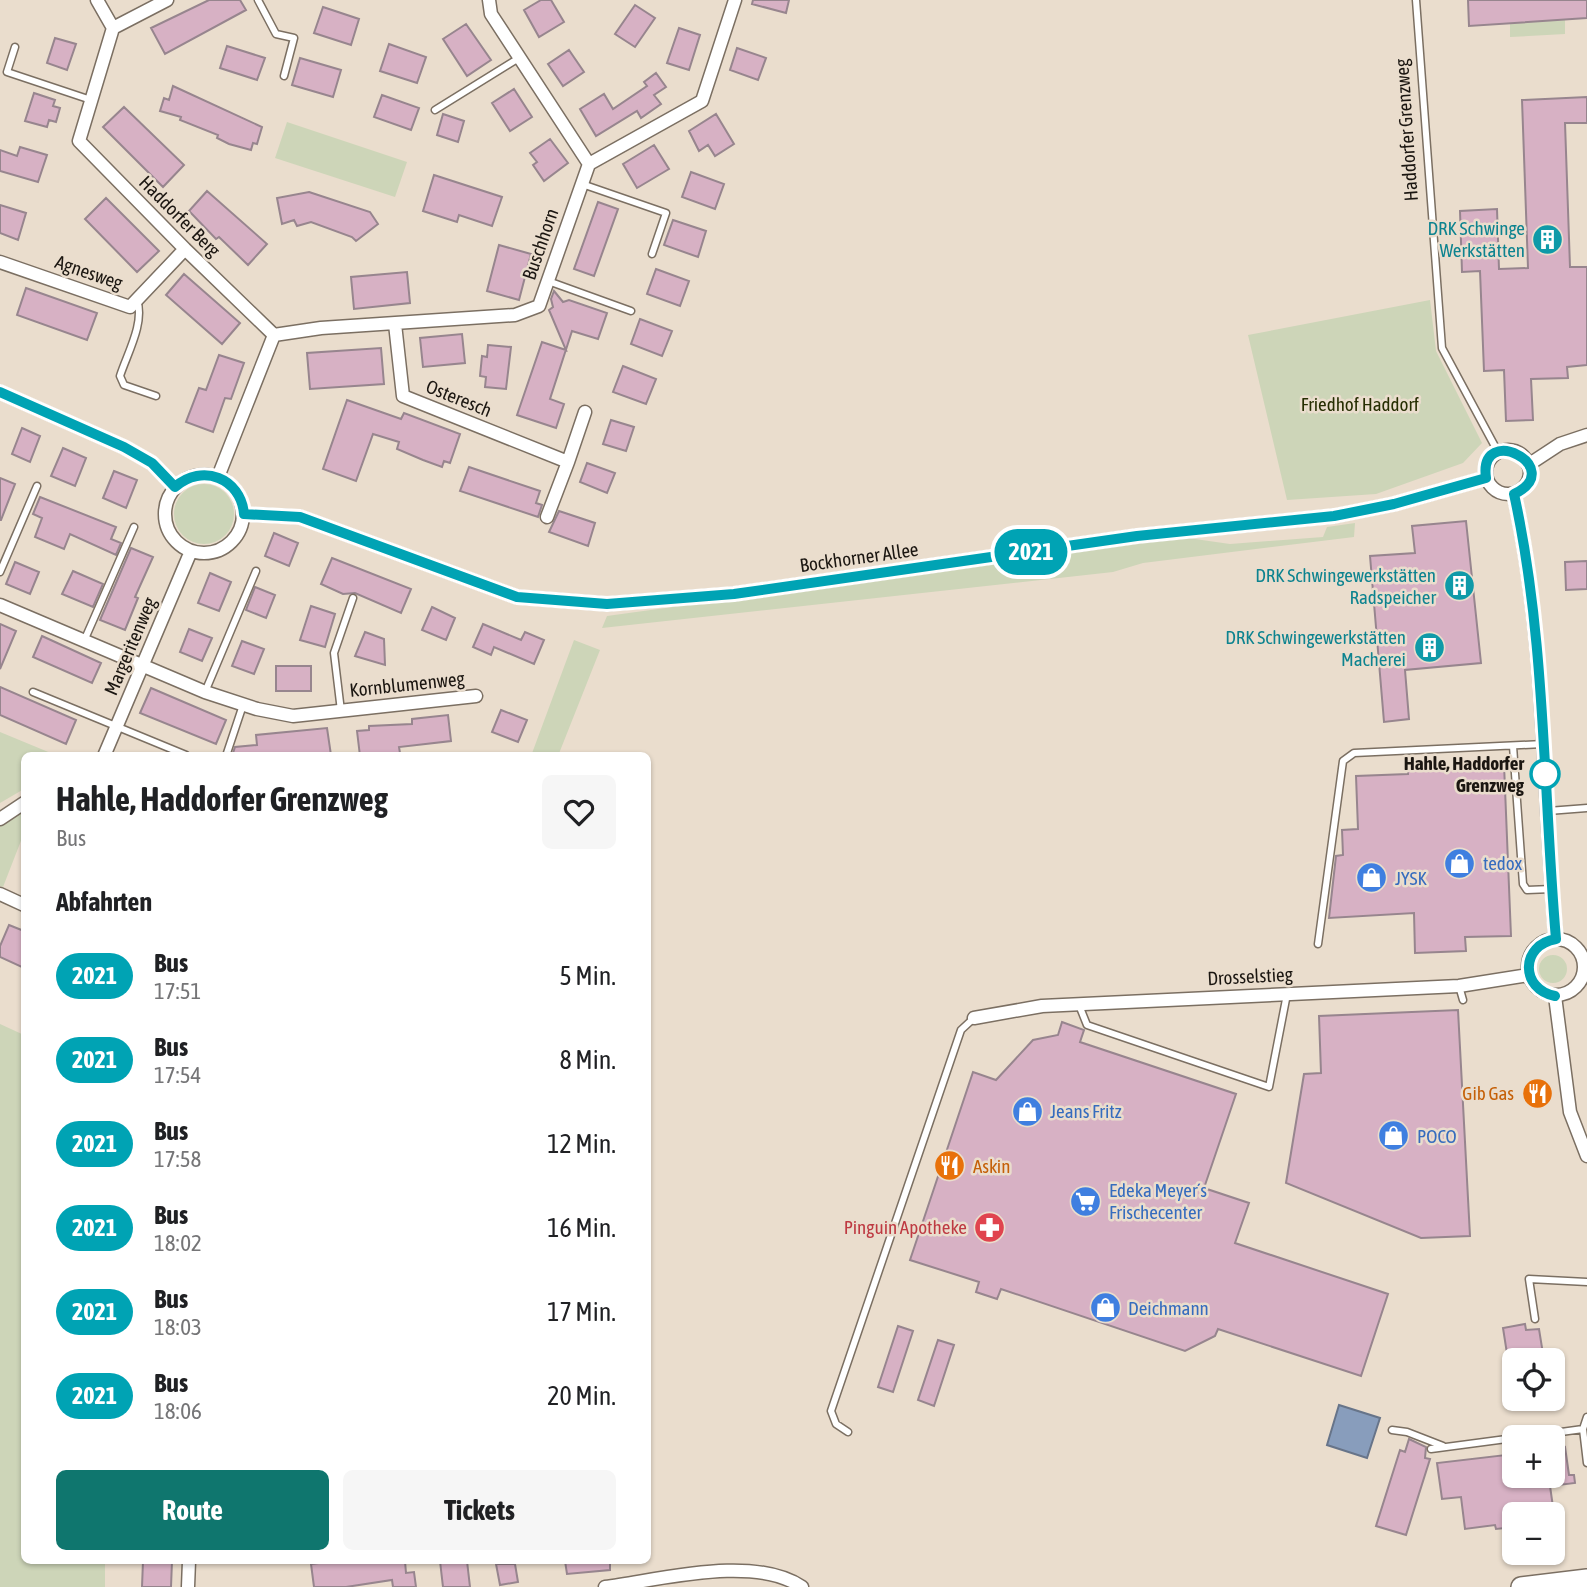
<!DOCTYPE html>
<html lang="de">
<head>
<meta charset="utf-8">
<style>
	body { margin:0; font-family:"Asap Condensed",sans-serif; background:#f6f6f6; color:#202124; height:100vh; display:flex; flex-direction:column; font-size:26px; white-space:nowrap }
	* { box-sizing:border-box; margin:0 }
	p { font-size:23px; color:#757577 }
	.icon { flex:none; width:38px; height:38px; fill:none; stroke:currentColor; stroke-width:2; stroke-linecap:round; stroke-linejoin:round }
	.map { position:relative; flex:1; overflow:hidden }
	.details { position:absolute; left:21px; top:752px; width:630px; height:812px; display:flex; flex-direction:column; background:#fff; border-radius:10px; box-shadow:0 2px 5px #0004 }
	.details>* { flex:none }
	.badge { padding:0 14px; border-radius:23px; font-size:24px; line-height:46px }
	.controls { position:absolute; left:1502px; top:1348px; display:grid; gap:14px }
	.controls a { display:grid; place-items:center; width:63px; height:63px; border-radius:10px; background:#fff; box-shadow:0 2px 5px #0004; font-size:35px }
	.map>.badge { position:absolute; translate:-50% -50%; box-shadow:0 0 0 4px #fff }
	h2 { padding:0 35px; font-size:26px; line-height:63px }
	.round { display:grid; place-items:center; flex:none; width:74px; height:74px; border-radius:10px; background:#f6f6f6 }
	.headline { display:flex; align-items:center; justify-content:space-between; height:119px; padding:0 35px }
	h1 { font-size:33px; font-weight:700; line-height:52px }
	.primary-button { display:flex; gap:14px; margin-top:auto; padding:14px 35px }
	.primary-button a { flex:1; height:80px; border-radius:10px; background:#0f766e; color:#fff; font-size:28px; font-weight:700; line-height:80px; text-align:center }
	.primary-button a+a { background:#f6f6f6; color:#202124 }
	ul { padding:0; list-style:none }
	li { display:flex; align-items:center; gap:21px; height:84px; padding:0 35px }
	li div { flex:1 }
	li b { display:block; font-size:26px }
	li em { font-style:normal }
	li .badge { min-width:77px; font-weight:700; text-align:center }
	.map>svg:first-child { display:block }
</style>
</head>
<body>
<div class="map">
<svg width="1587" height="1587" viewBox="0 0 1587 1587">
	<rect width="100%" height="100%" fill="#eaddcd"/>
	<path fill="#cdd5b8" d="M1565 20V34L1510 37V23Z
		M287 122 407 162 395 197 275 158Z
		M1430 300 1436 351 1482 443 1463 463 1376 494 1287 500 1248 335Z
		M174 514a30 30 0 1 1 60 0a30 30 0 1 1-60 0Z
		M1355 523 1354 537 1143 563 1113 572 602 628 607 616 1181 537 1230 544 1323 537 1327 527Z
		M574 640 600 650 558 756H531Z
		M0 732 58 756H24V789L0 803Z
		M24 809V833L3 887 0 886V825L10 815Z
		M1539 969a14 14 0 1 1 28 0a14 14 0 1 1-28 0Z
		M0 1024 24 1035V1561H105V1587H0Z"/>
	<path fill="#889dbc" stroke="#677489" stroke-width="2" d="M1339 1405 1380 1418 1367 1458 1327 1445Z"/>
	<path fill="#d7b1c4" stroke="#97858e" stroke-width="2" d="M209 0H240L246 10 165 54 151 28Z
		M541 0H551L564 22 539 37 524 10Z
		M753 0H789L786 13 752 4Z
		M1468 0H1587V18L1469 26Z
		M635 5 655 18 635 47 615 34Z
		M323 7 359 19 351 45 314 33Z
		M466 24 491 60 467 76 443 39Z
		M679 28 700 35 689 70 667 63Z
		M55 38 76 44 67 70 47 63Z
		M389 44 426 57 417 83 380 71Z
		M227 46 265 58 257 80 220 68Z
		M737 48 766 58 758 80 730 70Z
		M569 50 584 72 563 86 548 64Z
		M300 58 341 70 333 97 292 85Z
		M656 73 666 87 654 95 661 104 641 118 637 111 596 136 580 109 604 94 613 109 647 86 644 82Z
		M173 86 262 127 257 144 253 143 251 150 229 144 217 138 218 135 180 120 181 117 160 111 164 98 169 100Z
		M514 89 532 117 510 131 492 103Z
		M34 93 55 100 53 106 60 108 56 122 49 120 47 127 25 121Z
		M382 95 419 108 411 130 374 117Z
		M1587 97V123H1565L1570 267H1587V365L1567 367 1568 378 1531 379 1533 420 1506 421 1504 370 1484 371 1480 271 1462 272 1460 211 1497 209 1499 269 1528 268 1522 100Z
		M124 107 184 165 163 187 103 127Z
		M443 114 464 121 458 142 437 135Z
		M716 114 734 144 715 156 708 145 699 151 689 131Z
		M550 139 568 163 544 181 533 165 537 162 530 153Z
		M654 145 669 169 637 188 623 164Z
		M20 147 47 155 38 182 0 171V150L17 156Z
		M691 172 724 184 715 209 682 197Z
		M434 175 502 197 492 226 459 215 457 222 423 211Z
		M207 191 267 244 248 265 219 237 216 239 189 211Z
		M309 192 370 212 378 224 356 241 352 237 311 222 297 226 294 220 282 224 277 198Z
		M106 198 159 251 137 272 85 219Z
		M598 202 618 209 594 276 574 269Z
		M0 205 26 213 18 240 0 233Z
		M673 220 706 231 698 257 664 245Z
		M499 245 531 254 519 300 487 291Z
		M656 269 689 281 680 306 647 294Z
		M407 272 410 303 354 309 351 277Z
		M184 274 240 323 222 344 166 295Z
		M26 288 97 313 87 340 17 315Z
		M554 291 563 302 569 300 607 313 598 339 572 331 550 399 564 404 556 428 517 415 542 342 566 350 549 310 553 307 551 299Z
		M640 319 672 331 662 356 631 344Z
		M462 334 465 363 423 367 420 338Z
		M488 345 511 347 506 389 485 387 486 377 480 376 482 356 487 357Z
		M381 348 384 384 310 389 307 353Z
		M219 355 244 363 231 399 225 398 213 432 186 422 199 388 206 390Z
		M623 366 656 379 646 404 613 392Z
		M347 400 401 419 404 413 460 434 450 463 444 461 442 467 423 460 397 449 399 442 373 434 356 481 323 469Z
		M611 420 634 427 626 451 603 444Z
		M22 428 40 436 30 462 12 454Z
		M63 448 86 458 75 486 51 476Z
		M587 463 615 473 607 493 580 482Z
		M469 467 540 491 536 503 542 505 538 517 460 491Z
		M114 471 137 480 126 508 103 498Z
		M0 478 15 484 1 520H0Z
		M40 497 116 527 111 539 121 543 116 555 70 534 64 549 35 537 42 518 33 514Z
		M559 511 595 523 588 546 549 532Z
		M1466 521 1481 663 1405 670 1409 719 1384 722 1370 556 1415 553 1412 526Z
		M274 533 298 543 289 566 265 556Z
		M131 548 153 557 135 597 138 598 125 630 100 620Z
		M332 558 411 589 401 613 355 593 343 594 321 584Z
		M1587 561V589L1566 590 1565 562Z
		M15 562 39 572 30 594 6 584Z
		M73 571 103 584 93 607 62 594Z
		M210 573 231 582 219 611 198 603Z
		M255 587 275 595 266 618 246 610Z
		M311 606 335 614 325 647 300 640Z
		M432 607 455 618 446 640 422 630Z
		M0 624 16 631 0 669Z
		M483 624 521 640 525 632 544 640 534 664 494 647 491 655 473 647Z
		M189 629 212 638 202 661 180 652Z
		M365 632 384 639 385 665 355 656Z
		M42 636 101 663 92 683 33 657Z
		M242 641 264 649 254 674 232 666Z
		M276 666H311V691H276Z
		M0 687 76 720 66 744 0 715Z
		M151 688 226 720 216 744 140 713Z
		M501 710 527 720 518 742 492 732Z
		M448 715 451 741 399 747 400 753 360 756 357 731 369 730V726L412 724V719Z
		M327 728 331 755 232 756 235 747 257 745 256 735Z
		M1504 764 1511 936 1465 937 1466 951 1415 953 1414 913 1329 918 1336 856 1343 855 1342 830 1358 829 1356 776 1408 774V768Z
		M9 925 24 931V968L0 957V946Z
		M1458 1010 1470 1236 1421 1238 1286 1183 1304 1074 1321 1073 1319 1016Z
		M1062 1022 1084 1030 1080 1042 1236 1094 1204 1188 1249 1203 1235 1243 1388 1294 1361 1376 1218 1329 1215 1336 1185 1351 1001 1289 997 1299 976 1292 979 1282 910 1260 973 1072 996 1080 1033 1040 1058 1035Z
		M1525 1324 1526 1330 1539 1329 1544 1360H1508L1503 1328Z
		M898 1326 913 1331 893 1392 878 1387Z
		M938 1340 954 1345 934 1406 918 1400Z
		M1409 1439 1426 1447 1425 1458 1430 1459 1406 1535 1376 1526 1400 1450 1405 1452Z
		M1565 1447 1569 1475H1574L1575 1483 1550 1486 1554 1514H1514V1527L1496 1529 1495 1525 1465 1529 1461 1497 1442 1499 1437 1463 1514 1454V1475H1552V1449Z
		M143 1561H172L171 1587H142Z
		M334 1561H405L406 1573 414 1572 416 1587H393L392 1580 346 1587H314L311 1564Z
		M440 1561H467L470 1587H443Z
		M565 1561H610V1570L567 1574Z
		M496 1564H515L518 1582 500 1585Z"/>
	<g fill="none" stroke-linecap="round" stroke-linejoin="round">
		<defs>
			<path id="lane" d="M258 0 276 34 294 38 284 76
				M1416 0 1442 348 1498 452
				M15 47 7 72 91 100
				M435 110 519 58
				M582 184 666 213 652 254
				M548 281 631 311
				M137 300C145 323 127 354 120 376L124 385 156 396
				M0 572 37 486
				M84 641 134 527
				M33 692 186 755
				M205 692 256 571
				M341 711 334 653 353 598
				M1513 746 1523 884 1527 890 1552 889
				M226 756 243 705
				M1548 811 1587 808
				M1318 944 1343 761 1354 753 1543 744
				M1459 986 1463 1000
				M1079 1005 1087 1025 1269 1087 1287 994
				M1535 1319 1529 1279 1587 1282
				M1587 1417 1583 1429 1587 1463
				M1392 1430 1407 1432 1443 1446
				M848 1432 836 1424 831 1411 961 1030 974 1018
				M1524 1437 1583 1429
				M1431 1449 1514 1438"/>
			<path id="street" d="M97 0 113 28
				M167 0 113 28 79 141 185 249 274 335 218 477
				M589 164 702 101 735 0
				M0 262 130 307 185 249
				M395 324 403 396 568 462 585 412
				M274 335 321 328 515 315 539 306 589 164 491 14 489 0
				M0 392 124 447 152 463 175 487
				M1486 472a22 22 0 1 1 44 0a22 22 0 1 1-44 0Z
				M1528 465 1560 444 1587 435
				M165 514a39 39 0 1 1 78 0a39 39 0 1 1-78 0Z
				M1514 494C1546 640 1542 791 1556 939
				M244 514 300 517 517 597 607 604 734 594 1137 536 1334 516 1394 504 1486 478
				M547 517 568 462
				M0 605 205 692 257 709 293 716 476 696
				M104 756 191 551
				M0 819 24 803
				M0 894 24 905
				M1528 967a28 28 0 1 1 56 0a28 28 0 1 1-56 0Z
				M1555 996 1570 1112 1587 1156
				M974 1018 1042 1006 1459 986 1528 975
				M188 1587 189 1561
				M605 1587C660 1580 753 1554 802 1587"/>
			<path id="primary" d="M1521 1587 1587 1579"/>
		</defs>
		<use href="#lane" stroke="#7b6f62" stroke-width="9"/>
		<use href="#street" stroke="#7b6f62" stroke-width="15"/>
		<use href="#primary" stroke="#7b6f62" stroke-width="22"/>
		<use href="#lane" stroke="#fff" stroke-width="6"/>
		<use href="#street" stroke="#fff" stroke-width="12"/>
		<use href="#primary" stroke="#fff" stroke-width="19"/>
	</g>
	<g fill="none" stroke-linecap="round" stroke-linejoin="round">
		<defs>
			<path id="line" d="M0 392 124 447 152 463 175 487C202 463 241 478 244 514L300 517 517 597 607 604 734 594 1137 536 1334 516 1394 504 1486 478C1478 421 1569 468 1514 494 1546 639 1543 791 1556 939 1520 945 1520 989 1555 996"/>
		</defs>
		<use href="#line" stroke="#fff" stroke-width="16"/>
		<use href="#line" stroke="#00a3b4" stroke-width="10"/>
	</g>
	<defs>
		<symbol id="building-disc" viewBox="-11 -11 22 22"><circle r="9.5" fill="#0f9aa8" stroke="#eaddcd"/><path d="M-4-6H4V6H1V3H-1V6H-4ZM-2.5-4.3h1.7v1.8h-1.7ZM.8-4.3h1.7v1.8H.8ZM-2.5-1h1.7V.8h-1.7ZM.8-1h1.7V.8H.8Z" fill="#fff"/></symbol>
		<symbol id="shop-disc" viewBox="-11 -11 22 22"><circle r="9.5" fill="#3f7fe0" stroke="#eaddcd"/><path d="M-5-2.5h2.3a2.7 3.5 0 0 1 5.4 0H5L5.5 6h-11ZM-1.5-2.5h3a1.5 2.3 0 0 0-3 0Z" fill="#fff"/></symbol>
		<symbol id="restaurant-disc" viewBox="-11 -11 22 22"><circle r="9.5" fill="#e8710a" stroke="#eaddcd"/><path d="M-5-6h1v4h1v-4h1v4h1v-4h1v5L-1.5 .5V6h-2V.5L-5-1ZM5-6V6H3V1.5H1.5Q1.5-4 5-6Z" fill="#fff"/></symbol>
		<symbol id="supermarket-disc" viewBox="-11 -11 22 22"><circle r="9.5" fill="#3f7fe0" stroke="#eaddcd"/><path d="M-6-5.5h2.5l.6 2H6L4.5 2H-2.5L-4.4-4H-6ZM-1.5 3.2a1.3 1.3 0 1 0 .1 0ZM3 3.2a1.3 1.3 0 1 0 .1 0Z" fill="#fff"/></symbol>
		<symbol id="pharmacy-disc" viewBox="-11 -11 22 22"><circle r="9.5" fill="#e0444e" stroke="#eaddcd"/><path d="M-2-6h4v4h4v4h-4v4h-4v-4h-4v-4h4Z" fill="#fff"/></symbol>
	</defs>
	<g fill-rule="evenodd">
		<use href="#building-disc" x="1530" y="222" width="35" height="35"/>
		<use href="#building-disc" x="1442" y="568" width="35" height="35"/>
		<use href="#building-disc" x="1412" y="630" width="35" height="35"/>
		<use href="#shop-disc" x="1442" y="846" width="35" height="35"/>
		<use href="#shop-disc" x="1354" y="860" width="35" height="35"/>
		<use href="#restaurant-disc" x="1520" y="1076" width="35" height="35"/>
		<use href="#shop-disc" x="1010" y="1094" width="35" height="35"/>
		<use href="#shop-disc" x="1376" y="1118" width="35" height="35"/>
		<use href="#restaurant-disc" x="932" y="1148" width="35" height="35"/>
		<use href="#supermarket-disc" x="1068" y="1184" width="35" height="35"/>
		<use href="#pharmacy-disc" x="972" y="1210" width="35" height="35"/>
		<use href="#shop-disc" x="1088" y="1290" width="35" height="35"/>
	</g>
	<circle fill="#fff" stroke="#00a3b4" stroke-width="3.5" cx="1545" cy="774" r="14"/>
	<g text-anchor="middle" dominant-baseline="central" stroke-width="5" stroke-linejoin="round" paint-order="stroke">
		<g font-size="19" fill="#1b1611" stroke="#eaddcd">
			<text transform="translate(1406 130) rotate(-94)">Haddorfer Grenzweg</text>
			<text transform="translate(180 216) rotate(45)">Haddorfer Berg</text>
			<text transform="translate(540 244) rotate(-71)">Buschhorn</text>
			<text transform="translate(89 272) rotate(19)">Agnesweg</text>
			<text transform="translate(459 398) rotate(22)">Osteresch</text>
			<text transform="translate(859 557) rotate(-8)">Bockhorner Allee</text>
			<text transform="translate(130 646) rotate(-67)">Margeritenweg</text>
			<text transform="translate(407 684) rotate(-6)">Kornblumenweg</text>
			<text transform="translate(1250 976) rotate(-3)">Drosselstieg</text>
		</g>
		<g font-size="19" fill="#0d838f" stroke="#eaddcd" text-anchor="end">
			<text x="1525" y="228">DRK Schwinge<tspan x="1525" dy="22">Werkstätten</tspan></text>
			<text x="1436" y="575">DRK Schwingewerkstätten<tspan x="1436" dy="22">Radspeicher</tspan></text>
			<text x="1406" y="637">DRK Schwingewerkstätten<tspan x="1406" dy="22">Macherei</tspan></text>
		</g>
		<g font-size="19" fill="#262e02" stroke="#eaddcd">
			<text x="1360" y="404">Friedhof Haddorf</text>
		</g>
		<g font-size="19" font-weight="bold" fill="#1b1611" stroke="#eaddcd" text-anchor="end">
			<text x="1524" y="763">Hahle, Haddorfer<tspan x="1524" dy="22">Grenzweg</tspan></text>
		</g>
		<g font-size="19" fill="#366cbe" stroke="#eaddcd" text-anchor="start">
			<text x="1483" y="863">tedox</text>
			<text x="1395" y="878">JYSK</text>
			<text x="1050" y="1111">Jeans Fritz</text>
			<text x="1417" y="1136">POCO</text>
			<text x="1109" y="1190">Edeka Meyer´s<tspan x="1109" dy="22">Frischecenter</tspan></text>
			<text x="1128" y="1308">Deichmann</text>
		</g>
		<g font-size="19" fill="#c56008" stroke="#eaddcd" text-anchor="end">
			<text x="1514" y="1093">Gib Gas</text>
			<text x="973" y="1166" text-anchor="start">Askin</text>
		</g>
		<g font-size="19" fill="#be3a42" stroke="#eaddcd" text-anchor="end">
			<text x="967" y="1227">Pinguin Apotheke</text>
		</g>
	</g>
</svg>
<div class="controls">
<a><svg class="icon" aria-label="locate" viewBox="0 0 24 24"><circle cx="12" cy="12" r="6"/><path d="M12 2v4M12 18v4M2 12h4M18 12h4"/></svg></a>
<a>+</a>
<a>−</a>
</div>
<b class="badge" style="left:1031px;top:552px;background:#00a3b4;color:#fff">2021</b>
<section class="details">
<div class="headline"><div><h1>Hahle, Haddorfer Grenzweg</h1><p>Bus</p></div><a class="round"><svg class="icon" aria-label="heart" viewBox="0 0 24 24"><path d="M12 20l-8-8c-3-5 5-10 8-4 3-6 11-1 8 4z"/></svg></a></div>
<h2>Abfahrten</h2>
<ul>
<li><span class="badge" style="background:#00a3b4;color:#fff">2021</span><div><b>Bus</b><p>17:51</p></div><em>5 Min.</em></li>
<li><span class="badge" style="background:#00a3b4;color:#fff">2021</span><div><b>Bus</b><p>17:54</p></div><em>8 Min.</em></li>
<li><span class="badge" style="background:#00a3b4;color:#fff">2021</span><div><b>Bus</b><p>17:58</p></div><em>12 Min.</em></li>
<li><span class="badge" style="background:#00a3b4;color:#fff">2021</span><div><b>Bus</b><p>18:02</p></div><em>16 Min.</em></li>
<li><span class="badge" style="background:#00a3b4;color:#fff">2021</span><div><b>Bus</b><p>18:03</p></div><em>17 Min.</em></li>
<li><span class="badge" style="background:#00a3b4;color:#fff">2021</span><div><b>Bus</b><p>18:06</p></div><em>20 Min.</em></li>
</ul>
<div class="primary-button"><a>Route</a><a>Tickets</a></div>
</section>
</div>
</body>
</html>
